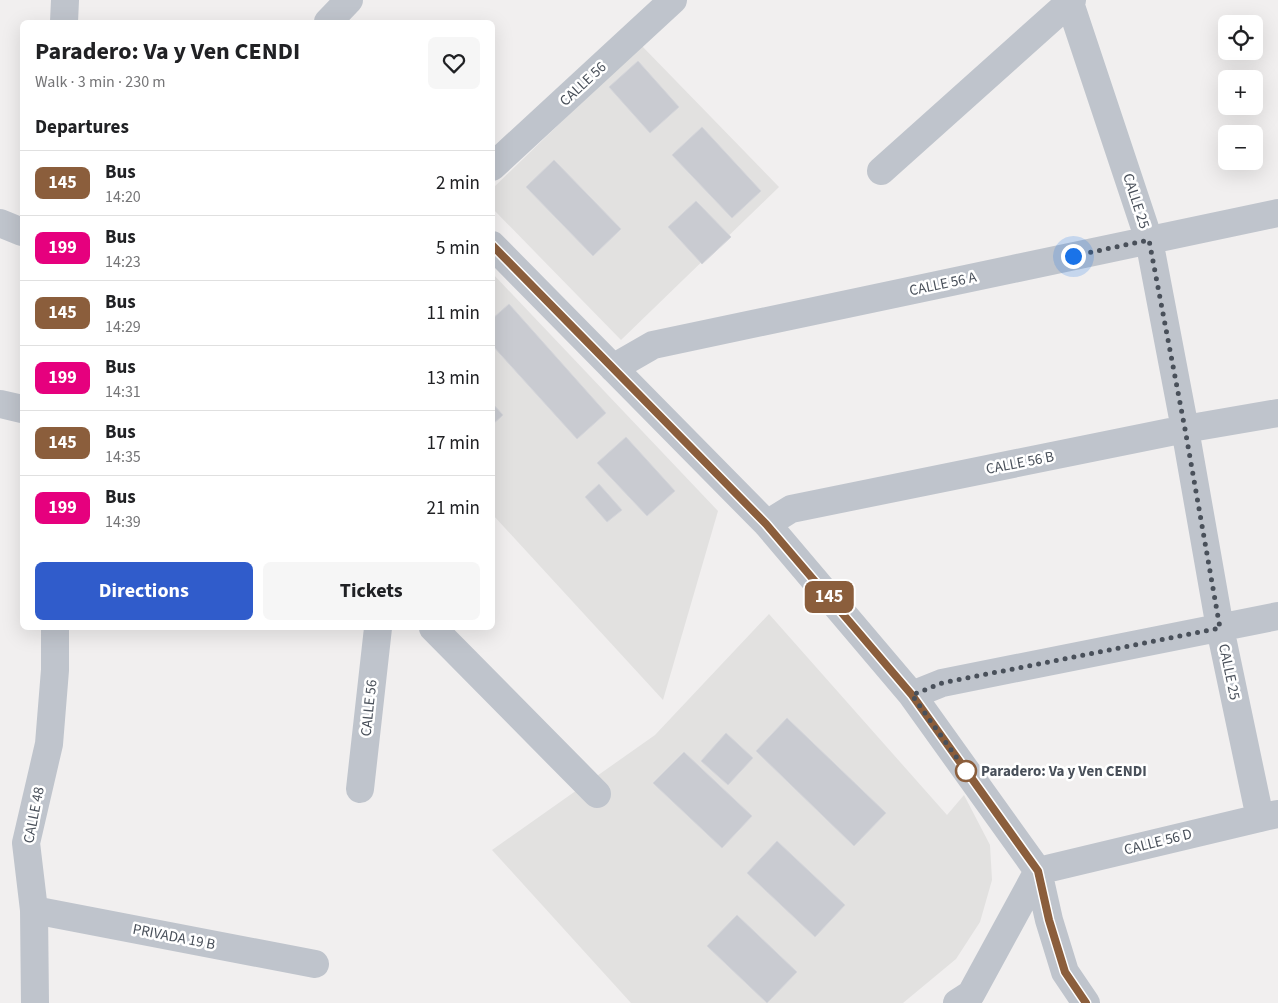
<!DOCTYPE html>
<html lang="en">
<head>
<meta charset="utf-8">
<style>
	body { margin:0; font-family:"Source Sans 3",sans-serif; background:#f6f6f6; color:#202124; height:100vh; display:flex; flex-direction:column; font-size:19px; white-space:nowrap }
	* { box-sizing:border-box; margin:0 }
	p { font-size:16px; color:#757577 }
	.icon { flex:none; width:28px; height:28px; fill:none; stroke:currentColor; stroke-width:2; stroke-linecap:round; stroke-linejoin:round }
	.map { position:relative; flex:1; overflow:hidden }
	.details { position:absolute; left:20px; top:20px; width:475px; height:610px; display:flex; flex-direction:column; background:#fff; border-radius:8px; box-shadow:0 5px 20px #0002 }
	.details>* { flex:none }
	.badge { padding:0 10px; border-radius:8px; font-size:18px; line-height:32px }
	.tools { position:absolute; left:1218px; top:15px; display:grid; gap:10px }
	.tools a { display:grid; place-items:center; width:45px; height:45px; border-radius:8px; background:#fff; box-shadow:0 5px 20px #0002; font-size:25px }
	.you { position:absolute; width:25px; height:25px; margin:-12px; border:4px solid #fff; border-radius:50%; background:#1a73e8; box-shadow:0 0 0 8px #1a73e833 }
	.map>.badge { position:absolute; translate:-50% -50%; box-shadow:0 0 0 2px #fff }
	h2 { padding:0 15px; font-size:19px; line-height:45px }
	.round { display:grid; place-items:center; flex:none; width:52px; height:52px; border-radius:8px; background:#f6f6f6 }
	.overview { display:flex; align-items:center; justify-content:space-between; height:85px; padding:0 15px }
	h1 { font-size:24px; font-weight:700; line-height:38px }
	.cta { display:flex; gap:10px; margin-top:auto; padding:10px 15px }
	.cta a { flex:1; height:58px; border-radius:8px; background:#305ccb; color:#fff; font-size:20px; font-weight:700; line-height:58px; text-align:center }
	.cta a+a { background:#f6f6f6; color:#202124 }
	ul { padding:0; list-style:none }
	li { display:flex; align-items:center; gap:15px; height:65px; padding:0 15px; border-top:1px solid #e0e0e0 }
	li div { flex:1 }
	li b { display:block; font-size:19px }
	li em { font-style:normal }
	li .badge { min-width:55px; font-weight:700; text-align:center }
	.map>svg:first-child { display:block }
</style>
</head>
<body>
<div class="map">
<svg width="1278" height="1003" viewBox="0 0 1278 1003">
	<rect width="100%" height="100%" fill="#f1efef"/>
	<path fill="#e2e1e0" d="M641 45 779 187 621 340 493 209V188Z
		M493 274 718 511 663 700 493 515Z
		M769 614 947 815 964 795 990 845 992 880 980 922 956 959 903 1003H631L492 850 655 735Z"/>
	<path fill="#c9cbd1" stroke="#d4d5da" d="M638 61 679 107 650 133 609 87Z
		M702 127 761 191 732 218 672 155Z
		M554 160 621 229 593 256 526 187Z
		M696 201 731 237 702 264 668 227Z
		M509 304 606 413 577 439 492 345V319Z
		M492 403 503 415 492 425Z
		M626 437 675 491 647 516 597 463Z
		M599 484 622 510 607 522 585 497Z
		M787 718 886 813 854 846 756 751Z
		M726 733 753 758 728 785 701 761Z
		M684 752 752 816 722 848 653 783Z
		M777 841 845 905 815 937 747 873Z
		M737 915 797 972 767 1003 707 946Z"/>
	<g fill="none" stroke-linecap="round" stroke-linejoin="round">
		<path stroke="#bfc4cc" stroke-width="28" d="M1070 3 1149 240 1185 429 1220 628 1260 818
			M64 22 65 0
			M328 22 349 0
			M492 167 673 0
			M881 171 1072 0
			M0 223 22 232
			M492 245 767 524 912 695 1038 871 1049 920 1065 972 1086 1003
			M613 368 653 345 1278 213
			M0 404 22 409
			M767 524 791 509 1185 429 1278 413
			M433 628 597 794
			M912 695 942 683 1278 616
			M360 789 378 628
			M34 910 315 964
			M35 1003 34 910 26 843 49 744 55 670V628
			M957 1003 971 994 1038 871 1277 814"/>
	</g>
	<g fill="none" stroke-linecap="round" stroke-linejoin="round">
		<defs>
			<path id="line" d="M492 245 766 524 912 695 1038 871 1049 920 1065 972 1086 1003"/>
		</defs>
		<use href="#line" stroke="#fff" stroke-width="11"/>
		<use href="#line" stroke="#8b5e3c" stroke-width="8"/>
		<path stroke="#49505a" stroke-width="5" stroke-dasharray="0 9" d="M966 771 969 775 912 695 942 683 1220 628 1185 429 1149 240 1073 256"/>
	</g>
	<circle fill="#fff" stroke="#8b5e3c" stroke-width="2.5" cx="966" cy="771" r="10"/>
	<g text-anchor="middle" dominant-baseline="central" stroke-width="5" stroke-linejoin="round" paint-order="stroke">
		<g font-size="15" fill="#49505a" stroke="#fff">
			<text transform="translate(583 84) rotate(-43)">CALLE 56</text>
			<text transform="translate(1136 201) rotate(72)">CALLE 25</text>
			<text transform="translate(943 284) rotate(-12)">CALLE 56 A</text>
			<text transform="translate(1020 463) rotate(-11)">CALLE 56 B</text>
			<text transform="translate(1229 672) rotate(78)">CALLE 25</text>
			<text transform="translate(369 708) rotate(-84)">CALLE 56</text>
			<text transform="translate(34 815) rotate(-79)">CALLE 48</text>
			<text transform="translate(1158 842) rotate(-14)">CALLE 56 D</text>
			<text transform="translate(174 937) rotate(11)">PRIVADA 19 B</text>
		</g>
		<g font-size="15" font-weight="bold" fill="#49505a" stroke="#fff" text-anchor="start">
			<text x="981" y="771">Paradero: Va y Ven CENDI</text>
		</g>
	</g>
</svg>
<div class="tools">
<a><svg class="icon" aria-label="locate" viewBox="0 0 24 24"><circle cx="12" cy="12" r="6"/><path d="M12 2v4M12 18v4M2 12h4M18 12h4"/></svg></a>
<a>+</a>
<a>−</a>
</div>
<div class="you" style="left:1073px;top:256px"></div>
<b class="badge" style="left:829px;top:597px;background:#8b5e3c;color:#fff">145</b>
<section class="details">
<div class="overview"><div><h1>Paradero: Va y Ven CENDI</h1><p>Walk · 3 min · 230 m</p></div><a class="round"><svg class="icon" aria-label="heart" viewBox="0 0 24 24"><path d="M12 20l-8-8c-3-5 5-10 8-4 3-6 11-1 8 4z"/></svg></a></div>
<h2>Departures</h2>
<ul>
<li><span class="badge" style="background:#8b5e3c;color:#fff">145</span><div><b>Bus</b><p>14:20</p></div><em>2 min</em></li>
<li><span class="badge" style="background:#e6007e;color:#fff">199</span><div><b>Bus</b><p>14:23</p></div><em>5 min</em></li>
<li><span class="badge" style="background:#8b5e3c;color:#fff">145</span><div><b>Bus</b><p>14:29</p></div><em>11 min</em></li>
<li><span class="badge" style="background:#e6007e;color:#fff">199</span><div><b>Bus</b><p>14:31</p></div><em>13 min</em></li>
<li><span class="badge" style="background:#8b5e3c;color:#fff">145</span><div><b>Bus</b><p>14:35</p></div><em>17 min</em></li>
<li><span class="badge" style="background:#e6007e;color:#fff">199</span><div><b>Bus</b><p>14:39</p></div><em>21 min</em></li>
</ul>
<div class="cta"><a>Directions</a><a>Tickets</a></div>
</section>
</div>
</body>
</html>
